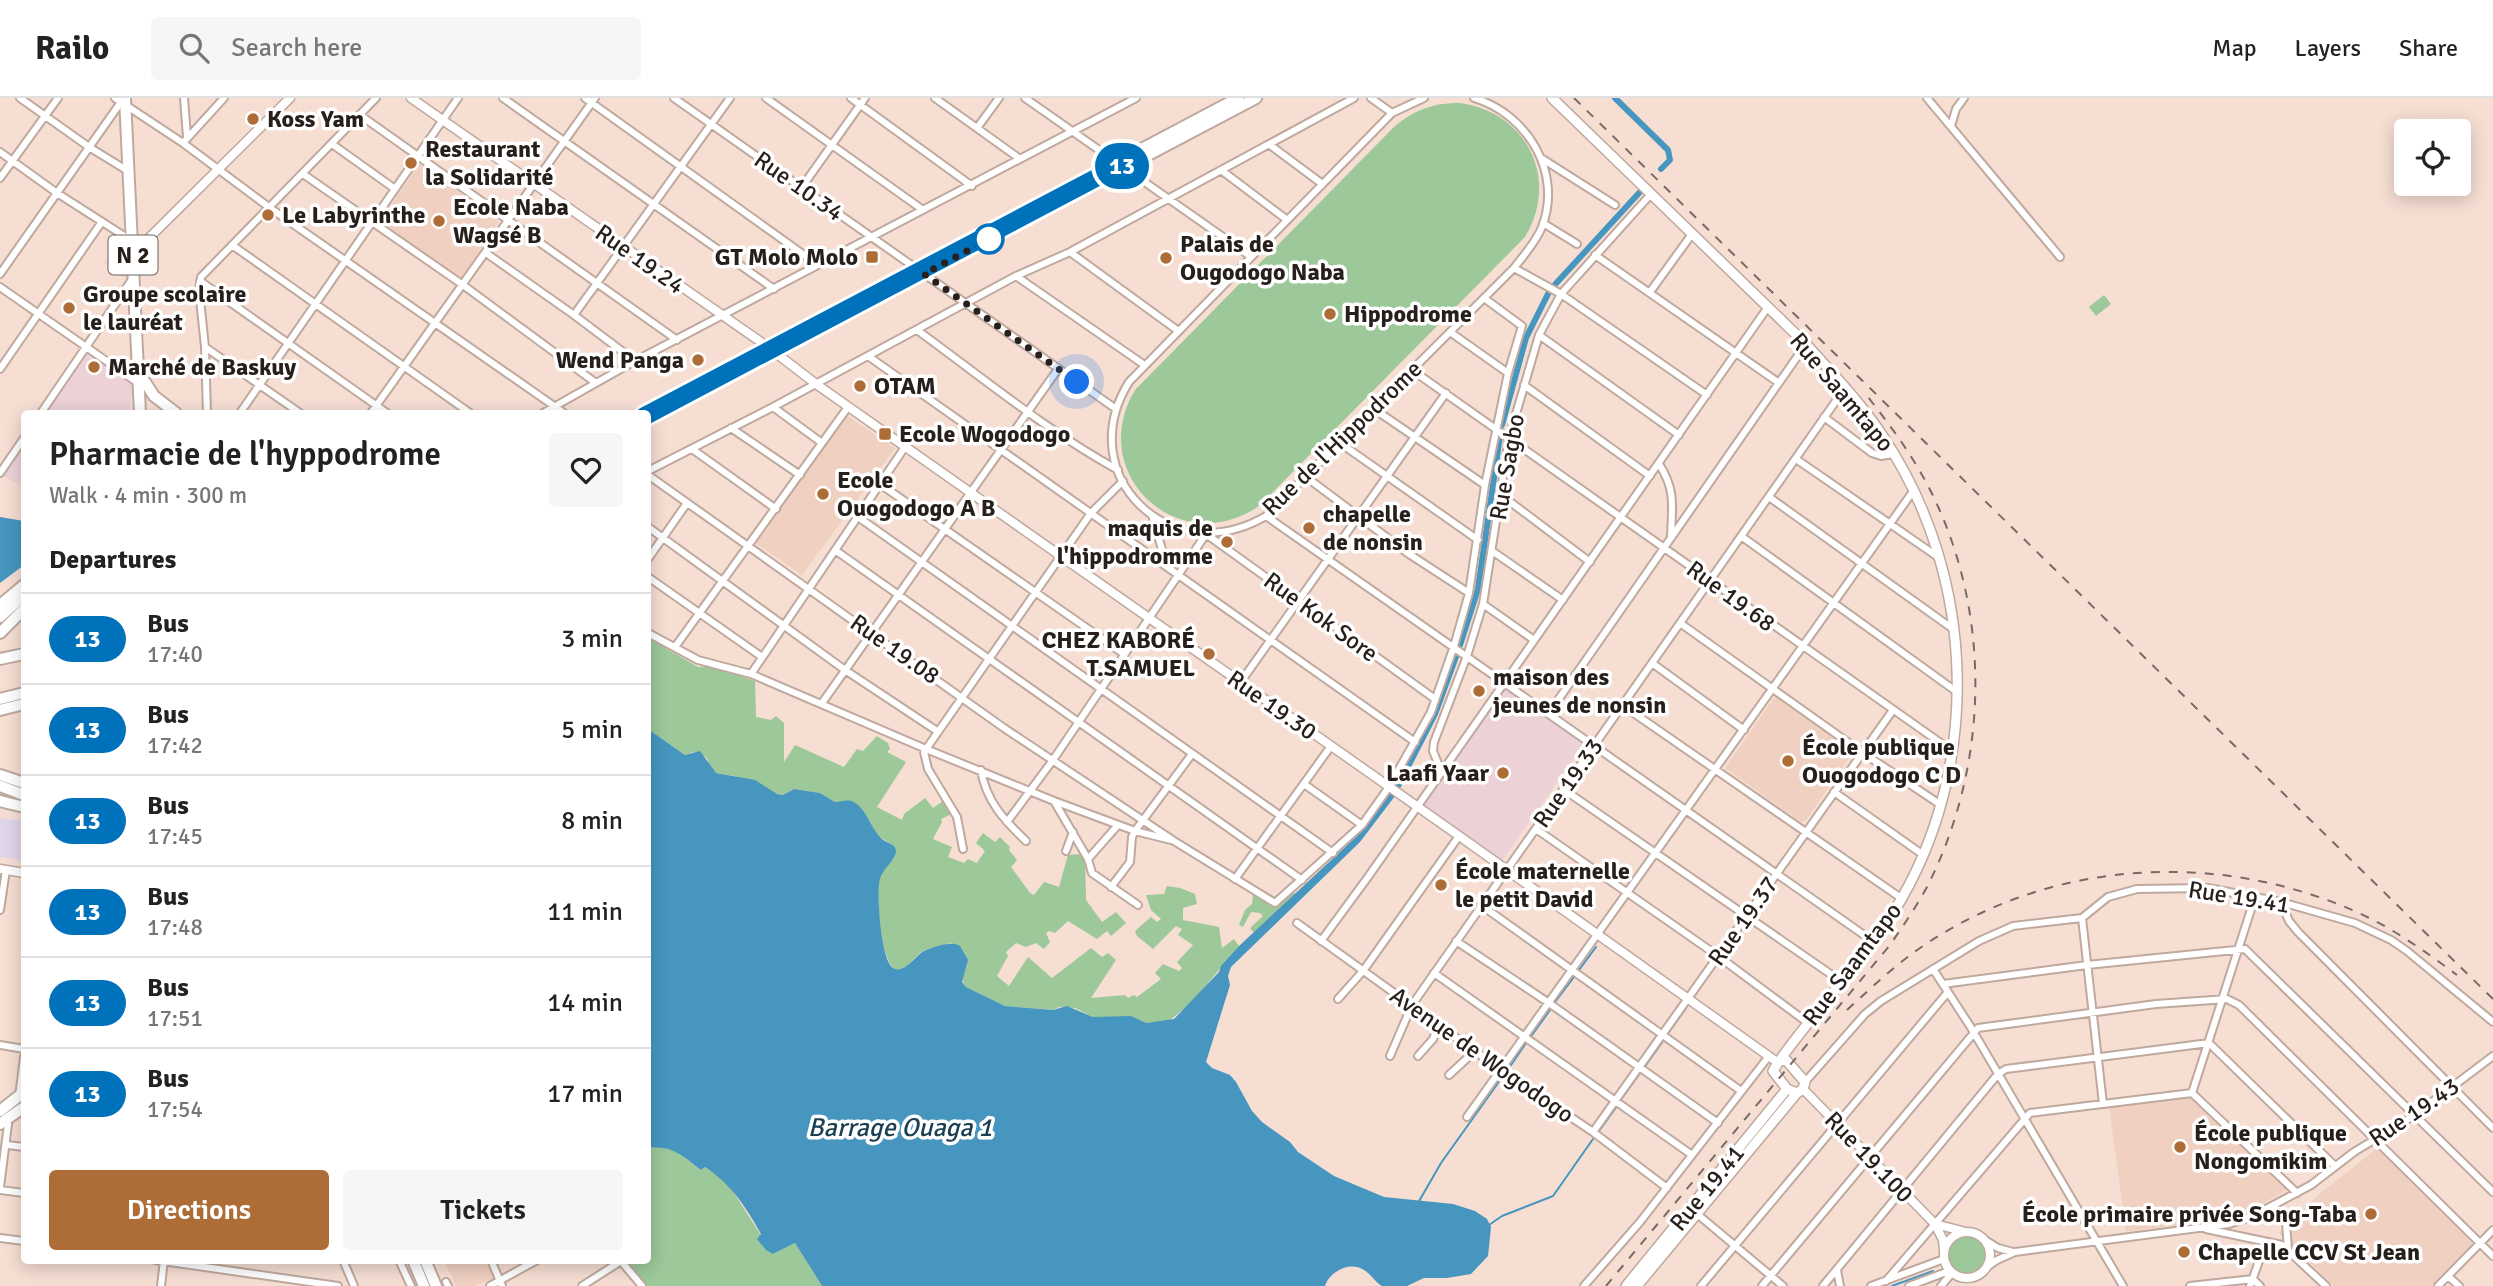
<!DOCTYPE html>
<html lang="en">
<head>
<meta charset="utf-8">
<style>
	body { margin:0; font-family:Signika,sans-serif; background:#f6f6f6; color:#222; height:100vh; display:flex; flex-direction:column; font-size:26px; white-space:nowrap }
	* { box-sizing:border-box; margin:0 }
	p { font-size:23px; color:#767676 }
	.icon { flex:none; width:38px; height:38px; fill:none; stroke:currentColor; stroke-width:2; stroke-linecap:round; stroke-linejoin:round }
	.map { position:relative; flex:1; overflow:hidden }
	.panel { position:absolute; left:21px; top:312px; width:630px; height:854px; display:flex; flex-direction:column; background:#fff; border-radius:7px; box-shadow:0 4px 18px #0003 }
	.panel>* { flex:none }
	.badge { padding:0 14px; border-radius:23px; font-size:24px; line-height:46px }
	.controls { position:absolute; left:2394px; top:21px; display:grid; gap:14px }
	.controls a { display:grid; place-items:center; width:77px; height:77px; border-radius:7px; background:#fff; box-shadow:0 4px 18px #0003; font-size:35px }
	.you { position:absolute; width:35px; height:35px; margin:-18px; border:5px solid #fff; border-radius:50%; background:#1a73e8; box-shadow:0 0 0 10px #1a73e833 }
	.map>.badge { position:absolute; translate:-50% -50%; box-shadow:0 0 0 4px #fff }
	h2 { padding:0 28px; font-size:26px; line-height:63px }
	.round { display:grid; place-items:center; flex:none; width:74px; height:74px; border-radius:7px; background:#f6f6f6 }
	.headline { display:flex; align-items:center; justify-content:space-between; height:119px; padding:0 28px }
	h1 { font-size:33px; font-weight:600; line-height:52px }
	.action { display:flex; gap:14px; margin-top:auto; padding:14px 28px }
	.action a { flex:1; height:80px; border-radius:7px; background:#ae6d37; color:#fff; font-size:28px; font-weight:600; line-height:80px; text-align:center }
	.action a+a { background:#f6f6f6; color:#222 }
	ul { padding:0; list-style:none }
	li { display:flex; align-items:center; gap:21px; height:91px; padding:0 28px; border-top:2px solid #e0e0e0 }
	li div { flex:1 }
	li b { display:block; font-size:26px }
	li em { font-style:normal }
	li .badge { min-width:77px; font-weight:700; text-align:center }
	header { display:flex; align-items:center; gap:42px; box-sizing:border-box; height:98px; padding:0 35px; background:#fff; border-bottom:2px solid #e0e0e0 }
	header strong { font-size:33px }
	nav { display:flex; gap:38px; margin-inline-start:auto; font-size:24px }
	.search { width:490px; height:63px; background:#f6f6f6; display:flex; align-items:center; gap:18px; box-sizing:border-box; padding:0 24px; border-radius:7px; color:#767676; font-size:26px }
	.map>svg:first-child { display:block }
</style>
</head>
<body>
<header>
<strong>Railo</strong>
<div class="search"><svg class="icon" aria-label="search" viewBox="0 0 24 24"><circle cx="10" cy="10" r="6"/><path d="M15 15l6 6"/></svg>Search here</div>
<nav><a>Map</a><a>Layers</a><a>Share</a></nav>
</header>
<div class="map">
<svg width="2493" height="1188" viewBox="0 0 2493 1188">
	<rect width="100%" height="100%" fill="#f6ded3"/>
	<path fill="#ecd2d7" d="M120 141 127 145 130 178 128 182 104 165Z
		M88 252 134 285 129 315H45Z
		M24 344V388L2 378Z
		M1504 587 1585 644 1502 763 1421 705Z"/>
	<path fill="#e0d5e9" d="M0 720 24 723V762L0 759Z"/>
	<path fill="#efd0c1" d="M419 66 496 120 498 125 460 182 382 126 381 122Z
		M842 314 895 350 802 477 753 443Z
		M1777 599 1851 652V657L1806 722 1801 724 1725 670 1774 600Z
		M2193 1000 2289 1091 2247 1114 2220 1123 2126 1133 2109 1008Z
		M2378 1050 2473 1145 2431 1188H2334L2279 1135 2319 1096Z
		M444 1162H487L495 1180 474 1188H456Z"/>
	<path fill="#9cc89a" d="M1460 5C1527 14 1560 81 1525 139L1259 408C1179 463 1085 376 1135 292L1394 29C1413 12 1435 4 1460 5Z
		M2104 197 2111 206 2096 218 2089 209Z
		M648 540 698 569 711 568 755 583 756 619 771 622 776 618 784 625V664L795 647 844 669 857 651 863 653 877 638 888 645 890 651 887 654 906 664 877 709 902 722 904 716 925 700 933 710 946 701 954 715 941 721 942 724 933 741 952 749 948 759 964 765 968 761 977 765 985 753 976 745 983 735 995 744 1000 739 1010 749 1009 752 1017 762 1011 769 1030 795 1034 797 1044 784 1059 789 1068 757 1085 756 1086 802 1102 824 1116 814 1126 825 1111 838 1107 833 1097 841 1068 823 1055 835 1049 833 1046 835 1050 844 1044 851 1036 845 1026 849 1016 845 1006 854 1008 858 997 878 1009 888 1028 859 1052 880 1091 850 1102 859 1108 855 1116 862 1091 900 1125 897 1128 900 1134 897 1137 899 1161 881 1155 875 1163 866 1179 873 1182 870 1177 864 1193 847 1178 837 1182 831 1176 828 1153 851 1137 838 1135 833 1151 819 1157 824 1161 821 1151 812 1146 797 1164 796 1167 788 1180 790 1195 796 1197 806 1183 810V822L1219 829 1222 850 1234 841 1239 848 1192 904 1169 923 1146 925 1093 919 1075 910 1059 909 1053 912 1005 908 966 889C960 881 962 876 967 867L951 845C941 848 928 849 920 855 913 861 907 871 898 872 881 873 875 793 880 780 883 771 890 765 895 757L894 748 880 739 840 704H835L820 695 794 691 783 697 777 696 734 678 716 675 710 669 707 660 694 654 685 657 648 631Z
		M1292 792 1295 796 1254 835 1250 830 1263 818 1260 815 1251 814 1243 829 1239 827 1245 812 1252 806 1253 796 1273 809Z
		M664 1048 675 1053 701 1072 705 1069 727 1084 773 1156 795 1145 822 1188H645L622 1162H648V1050Z
		M1949 1157a18 18 0 1 1 36 0a18 18 0 1 1-36 0Z"/>
	<path fill="#4696c0" d="M0 419 24 423V467L0 485Z
		M648 631 685 657 700 653 716 675 755 682 777 696 783 697 794 691 820 695 835 704C842 704 849 700 855 705 869 714 871 734 885 743 890 746 895 746 896 753 896 762 882 771 880 781 876 794 881 863 893 870 904 877 916 857 924 853 933 849 946 845 955 846L960 848 968 862 962 884 966 889 1005 908 1053 912 1067 908 1093 919 1131 918 1146 925 1174 921 1219 874 1221 868 1239 848 1357 738 1390 694 1395 698 1360 744 1231 869 1228 878 1230 887 1206 964 1212 970 1230 977 1236 984 1252 1013 1262 1024 1290 1044 1298 1054 1334 1078 1384 1099 1453 1106 1475 1113 1487 1121 1491 1129 1488 1158 1471 1176 1447 1180H1424L1407 1188H1382C1375 1184 1371 1176 1364 1172 1350 1163 1330 1173 1325 1188H822L795 1145 773 1156 766 1152 757 1141 761 1136C746 1109 731 1086 705 1069L701 1072C682 1058 673 1047 648 1050Z"/>
	<g fill="none" stroke-linecap="round" stroke-linejoin="round">
		<path stroke="#4696c0" stroke-width="2" d="M1579 872 1596 849
			M1555 904 1574 879
			M1669 934 1686 910
			M1532 937 1550 912
			M1646 967 1663 943
			M1509 970 1526 945
			M1622 1000 1640 975
			M1599 1033 1617 1008
			M1418 1105 1441 1065 1503 978
			M1489 1127 1502 1118 1553 1098 1593 1041
			M1892 1188 1933 1173"/>
		<path stroke="#4696c0" stroke-width="6" d="M1615 0 1668 52 1670 62 1661 71
			M1502 327 1526 240 1550 192 1639 95
			M1460 547 1478 491 1500 338
			M1398 688 1435 616 1457 556"/>
		<defs>
			<path id="minor" d="M20 0 89 49 128 73
				M115 0 183 45 270 110 564 315
				M184 0 187 39
				M503 0 774 191
				M585 0 818 167
				M674 0 1116 311
				M766 0 923 112
				M851 0 972 88
				M935 0 1020 61
				M1025 0 1250 158
				M1371 0 1392 15
				M1424 0 1392 15 1129 284C1071 378 1171 474 1266 418L1514 170C1524 157 1536 144 1542 129 1563 74 1527 16 1474 0
				M1927 0 2060 159
				M360 17 677 242
				M1951 28 1956 11 1964 0
				M977 30 999 0
				M183 45 224 0
				M332 46 395 91
				M1270 47 1321 85
				M0 54 57 95 132 143
				M1541 60 1615 107
				M1221 72 1286 121
				M303 76 463 187 596 285
				M0 80 58 0
				M802 89 865 0
				M1543 125 1577 146
				M232 147 470 315
				M1070 154 1177 232
				M486 155 574 217 635 263
				M1595 157 1779 285
				M1514 170 1561 196 1707 297
				M0 176 121 4
				M1016 178 1143 266
				M200 183 387 315
				M0 189 138 285
				M1650 194 1692 136
				M1484 200 1522 228 1508 275
				M574 217 730 0
				M917 232C983 280 1047 333 1118 372
				M1539 237 1679 337
				M205 249 300 315
				M868 258 1415 644
				M0 271 101 125
				M1412 272 1952 653
				M1524 287 1650 378
				M773 309 822 345
				M1374 311 1485 387
				M41 315 133 180
				M207 315 205 249 199 192 201 179 376 0
				M240 315 458 0
				M371 315 595 0
				M543 315 635 263 1136 0
				M1824 319 1872 355 1881 358 1894 356
				M731 330 800 377
				M1340 345 1478 442
				M692 351 776 411
				M1796 361 1938 459
				M1659 366C1676 392 1672 408 1671 438
				M648 373 773 309 1016 178 1070 154 1354 0
				M0 375 24 340
				M648 377 1004 630 1174 743 1275 805 1362 727 1389 689 1431 614 1454 548 1469 495 1485 387 1508 275 1450 234
				M1306 379 1409 456 1469 495
				M880 386 1124 556
				M1501 397 1590 464
				M1769 399 1953 531
				M1152 417 1167 469
				M1266 418 1874 844
				M858 419 1333 755
				M648 429 845 572 937 633
				M1741 438 1957 594
				M835 452 1302 782
				M1492 453 1563 502
				M648 461 687 405
				M648 479 762 559
				M1483 506 1534 542
				M1680 525 1863 655 1941 707
				M648 535 698 562 751 576 926 651 1054 703 1135 733 1171 742
				M675 549 848 309
				M1652 565 1744 632
				M751 576 905 349
				M1240 585 1446 295
				M822 605 1058 271
				M1622 607 1901 800
				M1549 615 1806 246
				M981 672C986 703 1004 722 1026 743
				M1441 673 1433 653 1434 644 1467 558 1483 506 1509 340 1539 237 1561 196 1651 96
				M1304 686 1362 727
				M1563 691 1842 884
				M1834 694 1922 756
				M1054 703 1088 761
				M1007 724 1053 662 1206 436 1435 601
				M1118 727 1088 761 1092 775 1138 807
				M1536 731 1718 858 1808 925
				M963 751 957 719 928 671 924 654 1091 415 1123 383
				M1066 753 1073 734
				M1235 781 1331 648
				M1111 789 1130 764 1132 739 1135 733 1192 656
				M2281 804 2289 823 2298 834 2493 1030
				M1481 807 1741 993
				M0 812 6 772
				M2082 820 2103 1006
				M1297 825 1501 972 1593 1034 1667 1090
				M1321 843 1368 779 1768 209
				M1456 843 1549 905 1718 1025
				M1933 871 1970 928 2123 1188
				M1434 875 1692 1057
				M1943 886 2087 867 2245 851 2493 1094
				M1338 901 1363 873 1459 738
				M0 947 24 951
				M1390 958 1412 907 1845 290
				M1418 958 1433 941 1439 927
				M1449 977 1475 953
				M1805 984 1865 916 1881 903 1979 843 2013 828 2082 820 2108 799 2137 791 2208 790 2281 804 2355 825 2391 842 2407 853 2493 924
				M2192 995 2255 799
				M19 999 24 959
				M1467 1019 1914 392
				M1593 1034 1893 612
				M7 1047 24 1049
				M0 1089 8 1026
				M0 1092 24 1095
				M2271 1109 2286 1125 2288 1151
				M1696 1115 1783 1188
				M2206 1131 2282 1147 2326 1188
				M0 1140 24 1143
				M1985 1142 1998 1150 2013 1154
				M155 1162 338 1188
				M343 1162 354 1188
				M399 1162 411 1188
				M491 1162 502 1188
				M621 1163 642 1188
				M1987 1169 1997 1162 2015 1154 2229 1126 2253 1118 2311 1087 2354 1054 2415 1017 2493 958
				M1837 1172 1840 1188
				M2448 1178 2459 1188
				M1886 1183 2030 1015 2192 995 2297 1095
				M446 1184 448 1188
				M161 1188 164 1162
				M490 1188 537 1162
				M582 1188 621 1163
				M1584 1188 1640 1124 1769 958
				M1701 1188 1948 894
				M1762 1188 1978 930 2156 906 2227 901 2239 907 2493 1158
				M1823 1188 1998 976 2006 971 2209 945 2335 1068
				M1871 1188 1944 1161
				M1909 1188 1949 1173
				M1941 1188 1952 1175
				M2190 1188 2253 1181 2260 1188
				M2250 1188 2266 1144
				M2438 1188 2493 1132"/>
			<path id="tertiary" d="M411 0 768 249 816 286 1455 735 1777 964
				M139 156 149 140 290 0
				M0 771 24 775
				M1803 991 1935 1126 1943 1142 1944 1153
				M1935 1126 1962 1133
				M1944 1157a23 23 0 1 1 46 0a23 23 0 1 1-46 0Z"/>
			<path id="secondary" d="M1552 0 1806 246C1833 276 1862 306 1884 340 1977 480 1983 672 1893 815 1860 868 1815 912 1780 962
				M1626 1188 1787 991
				M1637 1188 1797 995 1803 991 1805 984 1786 962 1779 963 1773 973 1787 991 1797 995"/>
			<path id="primary" d="M125 0 140 315
				M145 284 154 298 176 315
				M642 315 1238 0
				M648 321 1256 0
				M0 507 24 487
				M0 519 24 497
				M0 535 24 511
				M0 561 24 556
				M0 601 24 595
				M0 612 24 606
				M0 677 24 685
				M0 688 24 697
				M0 703 24 709
				M0 1013 24 994
				M0 1026 24 1009
				M413 1162 424 1188
				M425 1162 436 1188"/>
		</defs>
		<use href="#minor" stroke="#bfa99e" stroke-width="10"/>
		<use href="#tertiary" stroke="#bfa99e" stroke-width="11"/>
		<use href="#secondary" stroke="#bfa99e" stroke-width="12"/>
		<use href="#primary" stroke="#bfa99e" stroke-width="14"/>
		<use href="#minor" stroke="#fff" stroke-width="6"/>
		<use href="#tertiary" stroke="#fff" stroke-width="8"/>
		<use href="#secondary" stroke="#fff" stroke-width="9"/>
		<use href="#primary" stroke="#fff" stroke-width="10"/>
		<path stroke="#796b64" stroke-width="2" stroke-dasharray="9 9" stroke-linecap="butt" d="M1574 0 2493 901
			M1847 912C1871 890 1894 868 1920 850 2049 761 2217 751 2359 815 2394 831 2426 854 2457 877
			M1606 1188 1890 847C1903 828 1916 809 1927 789 1988 669 1992 523 1935 402 1918 365 1893 331 1868 299"/>
	</g>
	<g fill="none" stroke-linecap="round" stroke-linejoin="round">
		<defs>
			<path id="line" d="M642 315 1116 65 1125 69 648 321"/>
		</defs>
		<use href="#line" stroke="#fff" stroke-width="16"/>
		<use href="#line" stroke="#0072bc" stroke-width="10"/>
		<path stroke="#271f1b" stroke-width="7" stroke-dasharray="0 12.6" d="M989 141 924 176 1077 284"/>
	</g>
	<g fill="#ae6d37" stroke="#fff" stroke-width="2.5">
		<circle cx="253" cy="21" r="7"/>
		<circle cx="411" cy="65" r="7"/>
		<circle cx="268" cy="117" r="7"/>
		<circle cx="439" cy="123" r="7"/>
		<rect x="865" y="152" width="14" height="14" rx="3.5"/>
		<circle cx="1166" cy="160" r="7"/>
		<circle cx="69" cy="210" r="7"/>
		<circle cx="1330" cy="216" r="7"/>
		<circle cx="698" cy="262" r="7"/>
		<circle cx="94" cy="269" r="7"/>
		<circle cx="860" cy="288" r="7"/>
		<rect x="878" y="329" width="14" height="14" rx="3.5"/>
		<circle cx="823" cy="396" r="7"/>
		<circle cx="1309" cy="430" r="7"/>
		<circle cx="1227" cy="444" r="7"/>
		<circle cx="1209" cy="556" r="7"/>
		<circle cx="1479" cy="593" r="7"/>
		<circle cx="1788" cy="663" r="7"/>
		<circle cx="1503" cy="675" r="7"/>
		<circle cx="1441" cy="787" r="7"/>
		<circle cx="2180" cy="1049" r="7"/>
		<circle cx="2371" cy="1116" r="7"/>
		<circle cx="2184" cy="1154" r="7"/>
	</g>
	<circle fill="#fff" stroke="#0072bc" stroke-width="3.5" cx="989" cy="141" r="14"/>
	<g text-anchor="middle" dominant-baseline="central" stroke-width="7" stroke-linejoin="round" paint-order="stroke">
		<rect fill="#fff" stroke="#68625f" stroke-width="2" x="108.5" y="137.5" width="49" height="39" rx="5"/>
		<g font-size="23" font-weight="bold" fill="#271f1b">
			<text x="133" y="157">N 2</text>
		</g>
		<g font-size="24" font-weight="bold" fill="#271f1b" stroke="#fff" text-anchor="start">
			<text x="267" y="21">Koss Yam</text>
			<text x="425" y="51">Restaurant<tspan x="425" dy="28">la Solidarité</tspan></text>
			<text x="453" y="109">Ecole Naba<tspan x="453" dy="28">Wagsé B</tspan></text>
			<text x="282" y="117">Le Labyrinthe</text>
			<text x="1180" y="146">Palais de<tspan x="1180" dy="28">Ougodogo Naba</tspan></text>
			<text x="858" y="159" text-anchor="end">GT Molo Molo</text>
			<text x="83" y="196">Groupe scolaire<tspan x="83" dy="28">le lauréat</tspan></text>
			<text x="1344" y="216">Hippodrome</text>
			<text x="684" y="262" text-anchor="end">Wend Panga</text>
			<text x="108" y="269">Marché de Baskuy</text>
			<text x="874" y="288">OTAM</text>
			<text x="899" y="336">Ecole Wogodogo</text>
			<text x="837" y="382">Ecole<tspan x="837" dy="28">Ouogodogo A B</tspan></text>
			<text x="1323" y="416">chapelle<tspan x="1323" dy="28">de nonsin</tspan></text>
			<text x="1213" y="430" text-anchor="end">maquis de<tspan x="1213" dy="28">l'hippodromme</tspan></text>
			<text x="1195" y="542" text-anchor="end">CHEZ KABORÉ<tspan x="1195" dy="28">T.SAMUEL</tspan></text>
			<text x="1493" y="579">maison des<tspan x="1493" dy="28">jeunes de nonsin</tspan></text>
			<text x="1802" y="649">École publique<tspan x="1802" dy="28">Ouogodogo C D</tspan></text>
			<text x="1489" y="675" text-anchor="end">Laafi Yaar</text>
			<text x="1455" y="773">École maternelle<tspan x="1455" dy="28">le petit David</tspan></text>
			<text x="2194" y="1035">École publique<tspan x="2194" dy="28">Nongomikim</tspan></text>
			<text x="2357" y="1116" text-anchor="end">École primaire privée Song-Taba</text>
			<text x="2198" y="1154">Chapelle CCV St Jean</text>
		</g>
		<g font-size="24" fill="#271f1b" stroke="#fff">
			<text transform="translate(799 88) rotate(35)">Rue 10.34</text>
			<text transform="translate(640 161) rotate(35)">Rue 19.24</text>
			<text transform="translate(1842 294) rotate(50)">Rue Saamtapo</text>
			<text transform="translate(1342 340) rotate(-44)">Rue de l'Hippodrome</text>
			<text transform="translate(1507 369) rotate(-80)">Rue Sagbo</text>
			<text transform="translate(1731 498) rotate(36)">Rue 19.68</text>
			<text transform="translate(1321 519) rotate(36)">Rue Kok Sore</text>
			<text transform="translate(895 551) rotate(35)">Rue 19.08</text>
			<text transform="translate(1272 607) rotate(35)">Rue 19.30</text>
			<text transform="translate(1568 685) rotate(-55)">Rue 19.33</text>
			<text transform="translate(2239 799) rotate(9)">Rue 19.41</text>
			<text transform="translate(1743 823) rotate(-55)">Rue 19.37</text>
			<text transform="translate(1852 866) rotate(-53)">Rue Saamtapo</text>
			<text transform="translate(1482 957) rotate(35)">Avenue de Wogodogo</text>
			<text transform="translate(2414 1014) rotate(-34)">Rue 19.43</text>
			<text transform="translate(1869 1059) rotate(46)">Rue 19.100</text>
			<text transform="translate(1707 1090) rotate(-51)">Rue 19.41</text>
		</g>
		<g font-size="26" font-style="italic" fill="#1c4052" stroke="#fff">
			<text x="900" y="1030">Barrage Ouaga 1</text>
		</g>
	</g>
</svg>
<div class="controls">
<a><svg class="icon" aria-label="locate" viewBox="0 0 24 24"><circle cx="12" cy="12" r="6"/><path d="M12 2v4M12 18v4M2 12h4M18 12h4"/></svg></a>
</div>
<div class="you" style="left:1077px;top:284px"></div>
<b class="badge" style="left:1122px;top:68px;background:#0072bc;color:#fff">13</b>
<section class="panel">
<div class="headline"><div><h1>Pharmacie de l'hyppodrome</h1><p>Walk · 4 min · 300 m</p></div><a class="round"><svg class="icon" aria-label="heart" viewBox="0 0 24 24"><path d="M12 20l-8-8c-3-5 5-10 8-4 3-6 11-1 8 4z"/></svg></a></div>
<h2>Departures</h2>
<ul>
<li><span class="badge" style="background:#0072bc;color:#fff">13</span><div><b>Bus</b><p>17:40</p></div><em>3 min</em></li>
<li><span class="badge" style="background:#0072bc;color:#fff">13</span><div><b>Bus</b><p>17:42</p></div><em>5 min</em></li>
<li><span class="badge" style="background:#0072bc;color:#fff">13</span><div><b>Bus</b><p>17:45</p></div><em>8 min</em></li>
<li><span class="badge" style="background:#0072bc;color:#fff">13</span><div><b>Bus</b><p>17:48</p></div><em>11 min</em></li>
<li><span class="badge" style="background:#0072bc;color:#fff">13</span><div><b>Bus</b><p>17:51</p></div><em>14 min</em></li>
<li><span class="badge" style="background:#0072bc;color:#fff">13</span><div><b>Bus</b><p>17:54</p></div><em>17 min</em></li>
</ul>
<div class="action"><a>Directions</a><a>Tickets</a></div>
</section>
</div>
</body>
</html>
